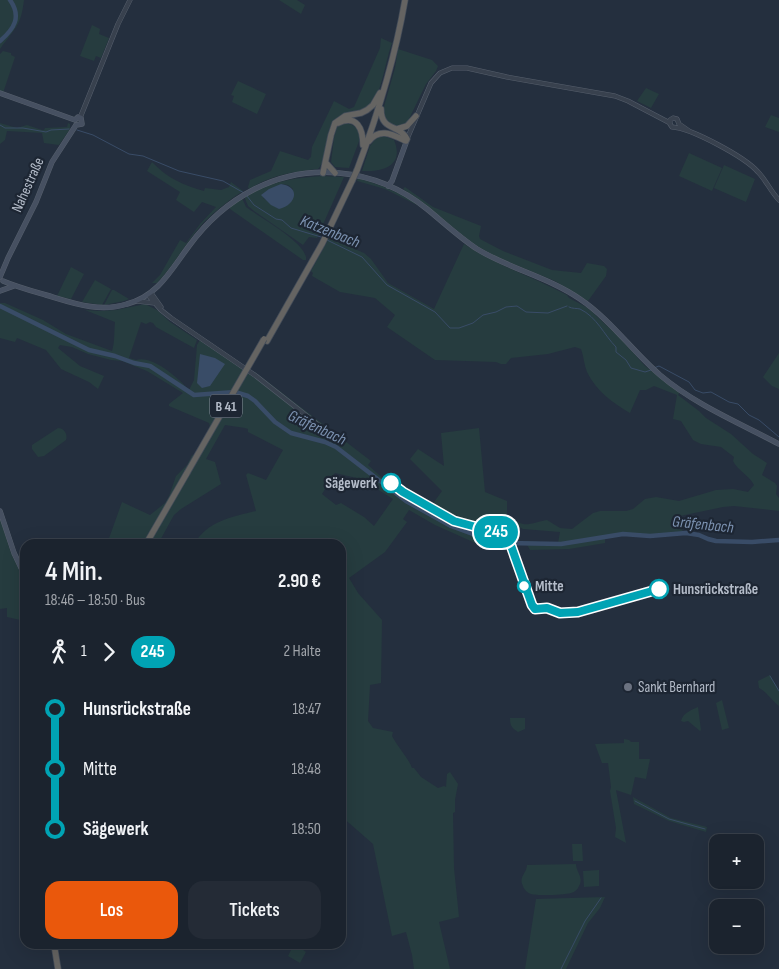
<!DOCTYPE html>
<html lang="de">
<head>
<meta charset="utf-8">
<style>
	body { margin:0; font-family:"Sofia Sans Condensed",sans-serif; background:#242b36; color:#f1f3f6; height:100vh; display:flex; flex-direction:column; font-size:19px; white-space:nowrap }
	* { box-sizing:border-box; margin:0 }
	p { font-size:16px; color:#a0a4aa }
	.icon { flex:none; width:28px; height:28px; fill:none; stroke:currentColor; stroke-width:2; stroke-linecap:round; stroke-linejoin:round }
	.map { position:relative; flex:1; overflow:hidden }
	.side { position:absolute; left:20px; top:539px; width:326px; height:410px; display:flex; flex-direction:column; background:#1b232e; border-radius:15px; box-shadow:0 5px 20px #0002,0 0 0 1px #39404a }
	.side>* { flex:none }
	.badge { padding:0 10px; border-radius:16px; font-size:18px; line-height:32px }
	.tools { position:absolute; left:709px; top:834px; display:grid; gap:10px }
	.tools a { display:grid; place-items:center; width:55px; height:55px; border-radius:10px; background:#1b232e; box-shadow:0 5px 20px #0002,0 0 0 1px #39404a; font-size:25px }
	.map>.badge { position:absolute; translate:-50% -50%; box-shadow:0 0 0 2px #fff }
	.legs { display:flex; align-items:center; gap:8px; height:55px; padding:0 25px; font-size:16px }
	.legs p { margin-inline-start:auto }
	.headline { display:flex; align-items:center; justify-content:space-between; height:85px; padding:0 25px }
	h1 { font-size:28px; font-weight:600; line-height:38px }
	.action { display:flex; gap:10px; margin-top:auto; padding:10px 25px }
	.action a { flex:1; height:58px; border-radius:15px; background:#ea580c; color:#fff; font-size:20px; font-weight:600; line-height:58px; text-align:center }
	.action a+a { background:#242b36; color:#f1f3f6 }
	ul { padding:0 25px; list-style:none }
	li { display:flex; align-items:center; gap:18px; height:60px; font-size:19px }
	li i { display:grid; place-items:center; width:8px; height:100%; margin:0 6px; background:currentColor }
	li i::after { content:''; width:12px; height:12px; margin:-6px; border:4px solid; border-radius:50%; background:#1b232e }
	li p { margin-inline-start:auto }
	li:first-child i { background:linear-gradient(#0000 50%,currentColor 0) }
	li:last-child i { background:linear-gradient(currentColor 50%,#0000 0) }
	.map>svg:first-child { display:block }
</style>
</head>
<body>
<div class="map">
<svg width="779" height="969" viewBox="0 0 779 969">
	<rect width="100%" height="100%" fill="#242f3e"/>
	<path fill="#263c3f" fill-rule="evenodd" d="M0 0H24C21 26 15 28 0 49Z
		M279 0H297L305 5 301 14Z
		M92 25 100 29 99 34 109 38 101 58 96 56 94 61 80 56Z
		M381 38 392 43C386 59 382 90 373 102 362 117 340 108 331 125 325 137 327 160 318 169 292 172 271 175 249 189L248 187 250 180 271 171 280 151 308 160 311 157 312 147 334 101 349 109 354 107 380 48Z
		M398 49 432 60 438 66 436 71 426 84 407 123 395 127 386 122 383 110 395 68Z
		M3 51 11 53V55L15 57 3 93 0 92V54Z
		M238 81 266 94 257 114 232 102 234 96 231 95Z
		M646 88 659 94 651 108 637 101Z
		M771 115 779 118V132L765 127Z
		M0 123 17 128 27 125 42 130H44L45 128 67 127 68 123 70 124V129L59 145 44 143 42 133 7 131 5 140 0 144Z
		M345 123C354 125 358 127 361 136L349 168 335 167 331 162 334 138 337 127Z
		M378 136H384L394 140C405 166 382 172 362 171L370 146Z
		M689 153 722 168 712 191 679 176Z
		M152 162C167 178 183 185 204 191L205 188 221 190 229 187 231 182 243 191C229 200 215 211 203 223 186 242 175 264 157 283H152L160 275 180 240 186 243 200 224 216 207 202 202 194 212 176 200 180 192 147 171Z
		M724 165 755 179 746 202 714 188Z
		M322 176 344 177 317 238 309 237 303 245 254 211 248 206 244 196C270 182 292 178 322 176ZM281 184 288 185 293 189 279 209 263 198Z
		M358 178C381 185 402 193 421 207L385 189 357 181Z
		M405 187 433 207 481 226 479 236 480 239 503 251 552 270 581 273 587 263 604 266 607 269 606 276 588 301 555 281 499 258 476 246 428 207 403 189Z
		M242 198 246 207C258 216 309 244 306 260H303L230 209V206Z
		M329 238 364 253 371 259 388 283 434 309 464 244C496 265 533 277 567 295L569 298 588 308 621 339 645 366 680 392 678 395 699 411 706 418 731 434 753 454 767 463 762 475 775 483 777 486 776 494 779 498V511L734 506 723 507 680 516 683 534 650 537 629 535 605 538V543L569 549 530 550 525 541 558 543 560 532 523 529 507 520 491 550 435 525 409 510 403 519 407 522 385 552 349 578 358 593 382 620 381 683 370 685 368 721 373 728 393 732 392 736C397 746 409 759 412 768H414L421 777 438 788 444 786 446 787 447 774 450 772 458 784 455 800V812L453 813 454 868 459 917 439 922 450 969H414L412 955 406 932 392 936 373 844 341 816V544H194C208 521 231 517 256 511L246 475 248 473 266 480 283 450 248 432V429L245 428 225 425 206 459 215 462 221 484 181 509 174 515 158 544H107L122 502 150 515 165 503 169 496 176 476 187 465 192 455 195 456 210 427 209 423 169 406V404L183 393 147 371 122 361 111 360 88 354 72 347 60 345 58 348 80 366 104 376 98 389 89 382 61 369 46 350 17 338 15 342 0 338V303H5L43 320 66 334 112 351C115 342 114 331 115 322L85 310 99 311 116 310 145 304 157 310 170 322 197 340 194 348 156 327 153 323 150 322 146 324 141 322 129 358 136 360C153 355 178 378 189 390L194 380 197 345 200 340 251 375 255 372 371 461 368 465 396 490 429 509 442 491 410 459 418 449 444 466 441 433 479 428 485 492 507 501V515C526 529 526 524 547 520L560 528 572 529 593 513 600 511H626L633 509 645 499 656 497 679 501 716 490 733 489 748 492 754 485C749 475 738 471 733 461L734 457 721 447 701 444 693 440 681 421 673 419 677 395 654 386 646 390H640L630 413C613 403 596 391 587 372 584 365 584 357 581 349L575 347 548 354 511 358 506 364H501L496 362 435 360 387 327 395 315 375 298 340 292 312 276 313 273 311 271ZM335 473 361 479 393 499 374 526 364 517 341 503 336 505 322 494Z
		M71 267 84 274 71 299 57 296Z
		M95 280 111 289 102 305 82 302Z
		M112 290H114L129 299 124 301 104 305Z
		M779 353V389L772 386 763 377Z
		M58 428C64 428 68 434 66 440L44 456 38 457 32 449V445Z
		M0 518 11 553 25 583V621L7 617V608L0 609Z
		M770 675 779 690V706C771 700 767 692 759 688L758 681Z
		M722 700 729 728 722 730 716 703Z
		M698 707 701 730 700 731 688 721 684 722 681 721C683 713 691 710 698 707Z
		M510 718H525V729L518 732C512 728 510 726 510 718Z
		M624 739 629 740 631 742H639V759H650L646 779 635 777 631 795 616 790 626 843 615 837 616 828 610 791 611 787 608 763H602L595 744 624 743Z
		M633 797 671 818 707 827 706 832 669 821 634 804Z
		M572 844H582L583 861H573Z
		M576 864C576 872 584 877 579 886 578 889 575 892 571 893 564 895 537 896 531 894 528 893 524 890 523 886 518 877 527 873 527 865Z
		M599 870V886L584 887 583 871Z
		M605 897 600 908 588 923 566 969H525L536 899Z
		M294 944 303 946 302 949 306 952 300 963 288 956Z"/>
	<path fill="#394c67" d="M281 184C302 187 295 206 279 209L271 205 261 195 269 189Z
		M200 354 215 358 225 364 210 386 202 388 197 383Z"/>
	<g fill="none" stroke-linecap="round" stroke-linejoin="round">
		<path stroke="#394c67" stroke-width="1" d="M0 125 5 128H23L46 132 51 130 69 129
			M77 130 93 135 129 154 143 156 179 171 223 181 244 193
			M247 196 254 205 276 219 282 220 291 228 321 237
			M327 240 362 257 387 285 435 312 450 328H459L473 323 483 315 496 312 506 307 517 306 526 312 548 313 567 306
			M569 307C573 309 576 308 580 309 597 317 604 335 616 347V352L626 360 631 368 645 372 651 370
			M654 368 659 366 689 382 695 390 703 393 711 392 729 402 738 404 749 415 759 420 779 437
			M770 676 779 691
			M635 801 669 819 705 829
			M561 969 585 921 601 898"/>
		<path stroke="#394c67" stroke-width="4.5" d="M0 41C14 29 22 17 10 0
			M0 306 89 350 115 356 134 363 150 366 194 395 235 392 248 396 255 401 275 422 291 433 325 442 336 447 406 501 451 526 489 540 506 543 561 544 623 534 650 536 686 533 699 535 708 539 716 541 752 542 779 540"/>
		<defs>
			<path id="tertiary" d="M80 118 118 24 130 0
				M689 131 679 124 677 119 673 118 670 120V124L672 127C691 128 745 157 758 172 766 180 771 192 779 200
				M407 139 431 83 440 73 452 68H467L507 77 615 96 628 101 670 123
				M151 293 161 307
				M148 295 161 310 171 318 256 376 340 442
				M136 301 154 303"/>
			<path id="secondary" d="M0 93 75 120 78 117 81 118 82 124 76 125
				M388 186 392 181 407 140
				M0 277 8 258 36 202 52 162 76 125
				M3 281C17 287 32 291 46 295 73 303 99 313 127 304 158 296 171 270 189 246 224 198 278 167 339 173 371 176 401 188 427 209 443 222 459 237 477 249 510 269 548 277 580 299 611 320 632 351 660 375 694 404 739 423 779 444
				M0 291 14 286
				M0 511 14 553 25 576"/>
			<path id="trunk" d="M381 109C381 132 400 124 407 139
				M338 123C357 114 363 129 363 145
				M397 129 407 126 416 116
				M369 141C380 127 393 135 406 141
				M327 164 335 173
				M357 170C378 114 395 59 405 0
				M323 173 331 135 335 123 345 116 361 113 367 110 373 105 380 93
				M267 341 322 244 352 181
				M146 544 187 473
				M54 944 58 969"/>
		</defs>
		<use href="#tertiary" stroke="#565f6c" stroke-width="5"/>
		<use href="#secondary" stroke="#565f6c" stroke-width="5.5"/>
		<use href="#trunk" stroke="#434c59" stroke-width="7"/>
		<use href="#tertiary" stroke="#38414e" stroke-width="4"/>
		<use href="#secondary" stroke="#465061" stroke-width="4.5"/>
		<use href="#trunk" stroke="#656462" stroke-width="5.5"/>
		<defs>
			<path id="trunk-bridge" d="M352 181 357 170
				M187 473 264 339"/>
		</defs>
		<use href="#trunk-bridge" stroke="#434c59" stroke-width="7" stroke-linecap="butt"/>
		<use href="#trunk-bridge" stroke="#656462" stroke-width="5.5"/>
	</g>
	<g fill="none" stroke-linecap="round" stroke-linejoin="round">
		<defs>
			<path id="line-1" d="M391 483 403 492 454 521 502 534 509 540 532 605 535 609 547 608 560 613 578 612 659 589"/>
		</defs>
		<use href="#line-1" stroke="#fff" stroke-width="11"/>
		<use href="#line-1" stroke="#00a3b4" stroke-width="8"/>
	</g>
	<g fill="#fff" stroke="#00a3b4" stroke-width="2.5">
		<circle cx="391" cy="483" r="9"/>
		<circle cx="524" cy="586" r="6"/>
		<circle cx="659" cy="589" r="9"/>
	</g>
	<circle fill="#6b7280" stroke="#1d2633" stroke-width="2" cx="628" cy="687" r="5"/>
	<g text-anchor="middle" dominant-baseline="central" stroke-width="4.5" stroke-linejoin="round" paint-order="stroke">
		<rect fill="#1d2633" stroke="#878f9c" stroke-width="1" x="210" y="394.5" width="32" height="23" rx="4"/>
		<g font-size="14" font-weight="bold" fill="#b4bcc9">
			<text x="226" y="406">B 41</text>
		</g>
		<g font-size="15" fill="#b4bcc9" stroke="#1d2633">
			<text transform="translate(28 185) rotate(-66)">Nahestraße</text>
		</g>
		<g font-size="15" font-weight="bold" fill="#b4bcc9" stroke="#1d2633" text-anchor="start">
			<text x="377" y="483" text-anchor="end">Sägewerk</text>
			<text x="535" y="586">Mitte</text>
			<text x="673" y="589">Hunsrückstraße</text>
		</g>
		<g font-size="15" fill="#b4bcc9" stroke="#1d2633" text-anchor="start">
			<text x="638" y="687">Sankt Bernhard</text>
		</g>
		<g font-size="16" font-style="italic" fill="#7c92b1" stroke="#1d2633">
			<text transform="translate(330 232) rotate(22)">Katzenbach</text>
			<text transform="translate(317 428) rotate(25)">Gräfenbach</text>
			<text transform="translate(703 525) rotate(6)">Gräfenbach</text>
		</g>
	</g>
</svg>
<div class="tools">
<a>+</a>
<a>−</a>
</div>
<b class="badge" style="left:496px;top:532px;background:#00a3b4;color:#fff">245</b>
<section class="side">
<div class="headline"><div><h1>4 Min.</h1><p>18:46 – 18:50 · Bus</p></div><b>2.90 €</b></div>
<div class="legs"><svg class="icon" aria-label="walk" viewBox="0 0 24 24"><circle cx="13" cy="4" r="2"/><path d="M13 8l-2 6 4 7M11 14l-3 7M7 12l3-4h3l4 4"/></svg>1<svg class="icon" aria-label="forward" viewBox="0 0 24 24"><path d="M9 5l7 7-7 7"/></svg><b class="badge" style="background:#00a3b4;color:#fff">245</b><p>2 Halte</p></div>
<ul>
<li><i style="color:#00a3b4"></i><b>Hunsrückstraße</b><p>18:47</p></li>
<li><i style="color:#00a3b4"></i><span>Mitte</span><p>18:48</p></li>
<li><i style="color:#00a3b4"></i><b>Sägewerk</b><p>18:50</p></li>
</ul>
<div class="action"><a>Los</a><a>Tickets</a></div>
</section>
</div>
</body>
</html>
